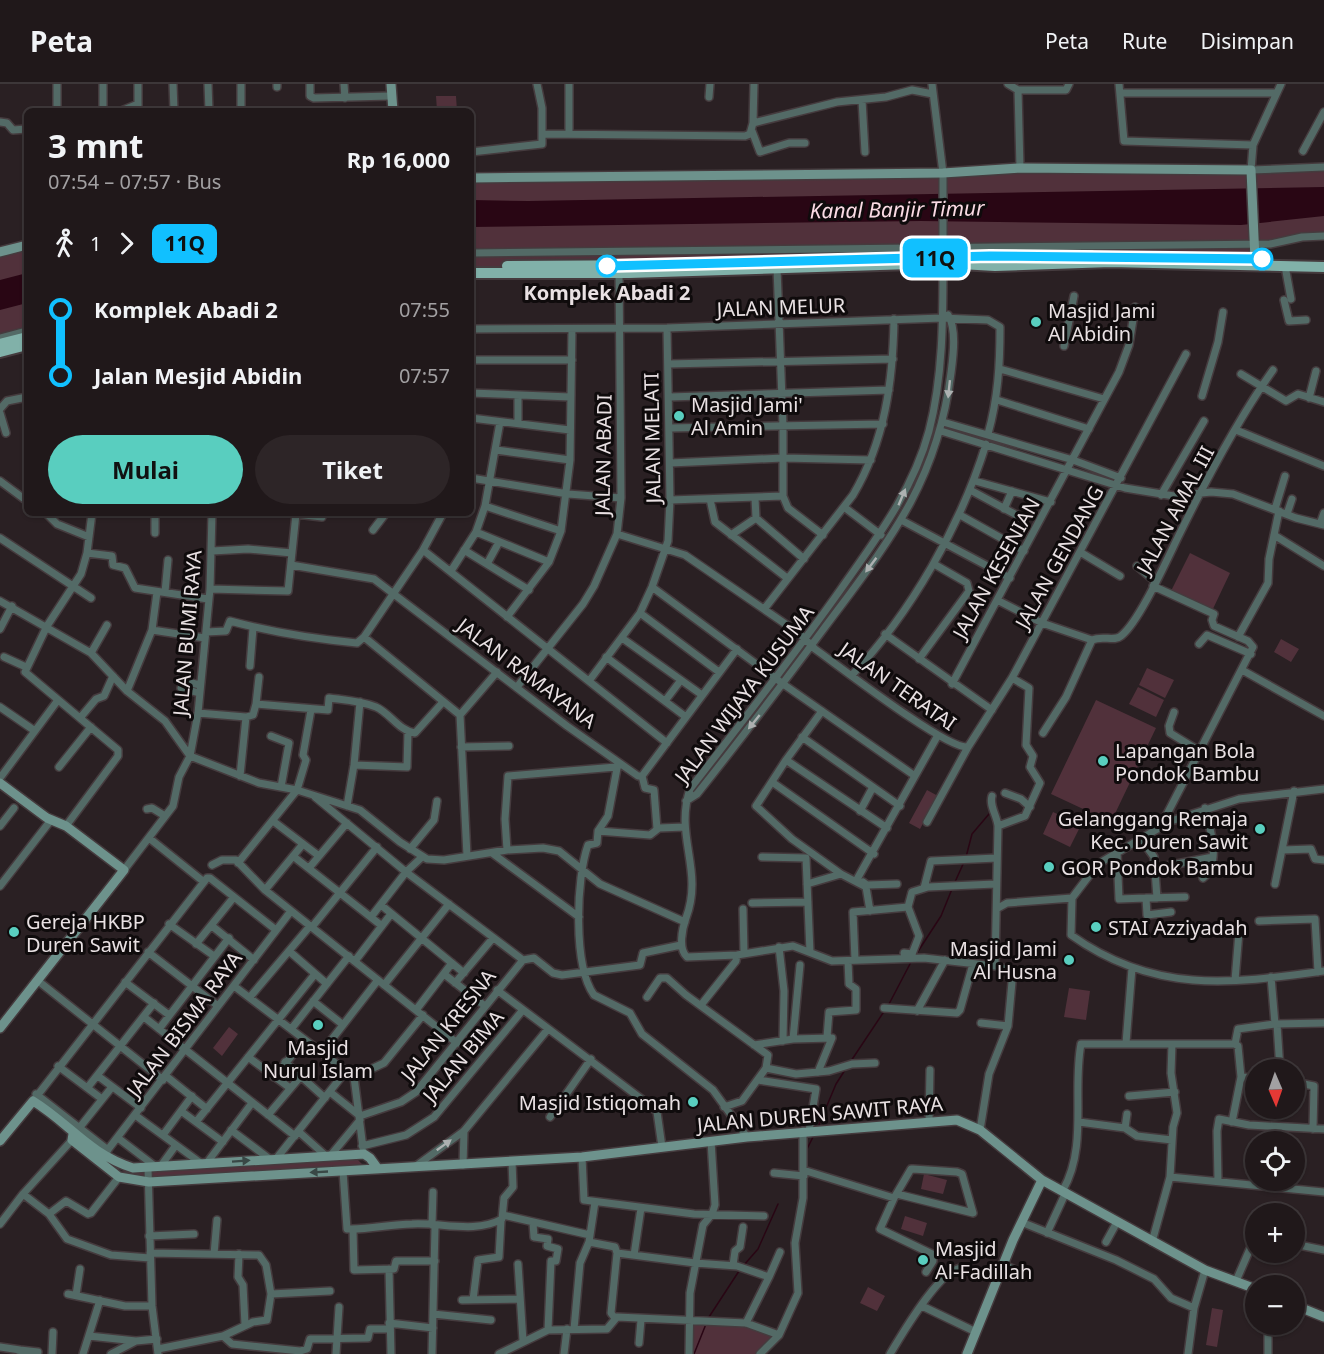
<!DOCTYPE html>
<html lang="id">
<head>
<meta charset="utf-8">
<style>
	body { margin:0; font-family:"Noto Sans",sans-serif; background:#2d2527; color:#f1f3f6; height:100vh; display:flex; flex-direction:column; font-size:22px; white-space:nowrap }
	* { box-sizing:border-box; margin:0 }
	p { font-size:20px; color:#a2a0a2 }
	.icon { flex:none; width:33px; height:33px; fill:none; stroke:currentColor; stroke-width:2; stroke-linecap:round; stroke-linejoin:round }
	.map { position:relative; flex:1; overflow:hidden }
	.drawer { position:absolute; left:24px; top:24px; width:450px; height:408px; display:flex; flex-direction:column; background:#20181a; border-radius:9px; box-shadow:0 2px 4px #0004,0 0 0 2px #3d3739 }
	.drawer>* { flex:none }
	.badge { padding:0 12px; border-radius:9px; font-size:21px; line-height:39px }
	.needle { width:39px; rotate:178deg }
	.buttons { position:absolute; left:1245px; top:975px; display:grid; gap:12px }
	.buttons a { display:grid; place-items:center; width:60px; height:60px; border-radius:50%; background:#20181a; box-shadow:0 2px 4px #0004,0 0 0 2px #3d3739; font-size:30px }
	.map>.badge { position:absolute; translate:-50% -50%; box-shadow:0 0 0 3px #fff }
	.legs { display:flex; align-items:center; gap:9px; height:66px; padding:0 24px; font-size:20px }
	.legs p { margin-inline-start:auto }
	.headline { display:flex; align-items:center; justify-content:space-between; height:102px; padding:0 24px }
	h1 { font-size:33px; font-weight:700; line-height:45px }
	.action { display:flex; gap:12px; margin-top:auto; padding:12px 24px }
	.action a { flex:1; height:69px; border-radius:36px; background:#59cebf; color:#111; font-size:24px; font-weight:700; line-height:69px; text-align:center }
	.action a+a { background:#2d2527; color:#f1f3f6 }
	ul { padding:0 24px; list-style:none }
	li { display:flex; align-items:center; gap:21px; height:66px; font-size:22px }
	li i { display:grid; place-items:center; width:9px; height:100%; margin:0 8px; background:currentColor }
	li i::after { content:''; width:15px; height:15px; margin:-8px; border:4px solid; border-radius:50%; background:#20181a }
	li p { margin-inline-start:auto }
	li:first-child i { background:linear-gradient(#0000 50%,currentColor 0) }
	li:last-child i { background:linear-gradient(currentColor 50%,#0000 0) }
	header { display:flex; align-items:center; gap:36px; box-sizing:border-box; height:84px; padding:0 30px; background:#20181a; border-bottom:2px solid #3d3739 }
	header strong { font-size:28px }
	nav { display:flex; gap:33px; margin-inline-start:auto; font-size:21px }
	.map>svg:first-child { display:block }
</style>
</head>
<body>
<header>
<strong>Peta</strong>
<nav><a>Peta</a><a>Rute</a><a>Disimpan</a></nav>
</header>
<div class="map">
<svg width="1324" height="1270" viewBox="0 0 1324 1270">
	<rect width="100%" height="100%" fill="#2a2023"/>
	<path fill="#51313b" d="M436 12H456L457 27H437Z
		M1324 83V152L1255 160V175L990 172 970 163 896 166 887 177 471 183V94Z
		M27 161V253L0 260V168Z
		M1190 469 1230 489 1211 529 1170 509Z
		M1281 555 1299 565 1291 578 1274 568Z
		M1147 584 1174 596 1165 614 1139 601Z
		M1138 603 1164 616 1156 633 1129 620Z
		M1096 616 1156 644 1111 738 1051 710Z
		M927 706 938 712 920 745 909 739Z
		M1053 728 1081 741 1070 763 1043 750Z
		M1069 904 1090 907 1086 936 1064 933Z
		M229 943 238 950 222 972 213 964Z
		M356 1074 365 1083 159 1096 121 1087Z
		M924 1090 947 1096 943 1110 921 1105Z
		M905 1132 927 1139 923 1152 901 1145Z
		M868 1203 885 1212 877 1227 860 1219Z
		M1212 1224 1223 1226 1217 1263 1206 1261Z
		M692 1237 746 1240 777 1251 758 1270H690Z"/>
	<path fill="#290614" d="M1324 103V132L1241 141 921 137 471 143V116L528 117Z
		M27 189V219L0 226V196Z"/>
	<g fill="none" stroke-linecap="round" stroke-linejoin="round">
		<path stroke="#290614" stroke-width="1.5" d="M966 773 972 750 989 730
			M955 798 964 778
			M915 872 941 832 952 805
			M888 922 911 878
			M851 977 885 926
			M818 1043 836 1000 845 986
			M806 1067 813 1053
			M744 1181 758 1165 778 1120
			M709 1233 739 1187
			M694 1270 706 1240"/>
		<defs>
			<path id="street" d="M138 0V27
				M173 0 174 27
				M208 0 209 27
				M277 0V3
				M310 0V12L314 14 390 12
				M344 0 345 14
				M932 0 943 89V163
				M1008 0 1018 6
				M1119 0 1124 57 1253 61
				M1281 0 1253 61 1251 86 1324 83
				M1018 6 1020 84
				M1018 6H1066L1069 0
				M1120 9H1276
				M709 13 710 0
				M862 16 865 68
				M57 27V0
				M103 27V0
				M121 27 138 20
				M241 27V0
				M0 38 7 39 13 46 27 45
				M753 39 837 18 886 13 912 6 933 10
				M752 47 760 68 789 59H805
				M543 50 745 52 750 50 753 39 754 0
				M569 50V0
				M1303 67 1324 28
				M471 68 542 60V24L537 0
				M471 169 1270 160 1302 153 1324 152
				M887 177 891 169 900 165
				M943 179C943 235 943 293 929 347 913 407 876 455 841 505 793 573 741 639 690 705 674 752 704 786 686 834 682 845 678 865 687 873L737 871 793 862 832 877 924 874 995 882 1013 887 1008 942 989 990 980 1046
				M1285 182 1291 215
				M777 184 783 342V412L788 424 823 451
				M1284 216 1289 237 1306 236
				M471 245 667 244 942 234 988 236 1000 243C1000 281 998 314 988 350
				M0 254 27 247
				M1064 262 1074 212
				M471 276H572
				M668 280 893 275
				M1000 285 1104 315
				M1241 290 1286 317 1298 310 1324 318
				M471 309 570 313
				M1202 312 1218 258 1223 228
				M669 313 889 306
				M1309 314 1316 287
				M997 316 1089 345
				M0 325 7 317 27 313
				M0 329 6 349
				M471 334 570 346
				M943 338 1073 376 1121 394
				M518 339V311
				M669 344 883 340
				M1236 346 1324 382
				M941 347 1125 404 1174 412 1211 408 1233 410 1296 434 1324 441
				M496 366 570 376
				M670 379 783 374 871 376
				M471 394 568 410 621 414
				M0 397 27 417
				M975 397 1051 418
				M972 407 1022 434
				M1161 411 1204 337
				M755 414 756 434 804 475
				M710 415 715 438 787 494
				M670 416 783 412
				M485 422 561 447
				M844 423 881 451
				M1004 425 1012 407
				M1275 425 1285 392
				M46 429 57 440 89 453
				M443 429 423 466 364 553 460 631
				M296 430 322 433
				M1287 430 1292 415
				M960 431 1024 467
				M903 437 1010 494
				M1320 440 1324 429
				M373 446 386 429
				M476 448 549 478
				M155 449V429
				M617 450 685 471 800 550 815 565C839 582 947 666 968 663L1012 594 1186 270
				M731 451 756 434
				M1274 451 1324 482
				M0 454 91 514
				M423 466 667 659
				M464 466 529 506
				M212 467 248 465 292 469
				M1080 468 1120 492
				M87 469 112 472 113 481 125 484 135 504 208 515
				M487 480 499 458
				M291 481 374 495 567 642 638 692H642
				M1137 482 1156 498
				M451 487 476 448 485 422 500 338
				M1153 502 1214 530 1212 536 1214 542 1248 557 1253 563 1165 734V741
				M652 503 786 602 915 692
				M210 505 288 507 296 430 293 429
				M165 508 168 476
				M997 516 1042 539 1092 556C1103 551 1114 558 1121 552 1140 537 1168 473 1180 449 1207 394 1238 335 1273 286
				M0 517 91 569 127 607 165 637 190 672 259 699 297 706 360 726 400 758 427 775 444 776 507 766 543 764 559 767 600 800 685 838
				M765 524 853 411C885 357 893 297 894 235
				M640 529 719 588
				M507 533 549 478 561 447 570 376 572 245
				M0 545 12 522
				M152 546 205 554
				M206 548 226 547 230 537C271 548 314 555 357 559L364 553
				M885 550 992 626
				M1238 553 1268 499 1269 475 1279 427
				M622 554 702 611
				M1199 560 1207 551 1251 570
				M91 569 107 541
				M4 573 26 583
				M606 573 686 633
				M919 575 969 507 967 499 934 480
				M250 582 253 544
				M1242 586 1324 632
				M852 591C911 529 961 441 986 360
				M179 596 200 601
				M589 597 640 529 652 503 668 457 670 416 667 244
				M952 600 1119 288 1129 261 1135 223
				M517 603 583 520 594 502 617 450 621 414 619 187
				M181 604 199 609
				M127 607 152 546 157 508
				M665 617 681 596
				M256 620 259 593
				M0 623 35 647
				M822 627 786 676 756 722 792 755 841 790 866 803 870 827
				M1174 628 1169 642 1170 649 1201 668
				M198 629 246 633 253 631 256 620 328 626 329 614C344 616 361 617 376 623 390 629 399 647 415 649L443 618
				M80 634 96 615 104 612 113 592
				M1043 649 1066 613 1092 556
				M271 652 289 659 281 703
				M802 653 900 722
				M461 663 509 662
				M786 676 887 744
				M618 679 608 732 598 747 597 759 588 761C576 794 573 882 594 911L630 929 642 950 713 1006 747 1053
				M354 681 407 683 408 647
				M59 683 91 643
				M240 692 246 633
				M642 692 737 565
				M642 692 645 704 654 706 657 745
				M0 694 58 616
				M772 698 874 770
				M1005 709 1021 715 1030 723
				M992 712C989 722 997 731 998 742
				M315 713 406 788 523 876
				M686 717 697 710C740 656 781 602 822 547 886 461 937 401 951 289 953 273 957 245 948 231
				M347 722 354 681 360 618
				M147 725 152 724 165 732
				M860 727 873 703
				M273 737 319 772
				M927 738 968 663
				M0 742 14 724
				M66 742 118 672V666L25 588 47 542 81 490 87 469 92 429
				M598 747 650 751 659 744 685 743
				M149 754 204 798
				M1141 755 1154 773 1157 814
				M410 765 434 736 437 717
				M507 766 505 735 508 692 616 683
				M1282 766 1311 765 1315 775 1324 776
				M1117 768 1119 815 1146 814
				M492 769 579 833
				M293 772 382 842
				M467 772 460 631 497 588
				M762 773 806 774 810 868
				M238 779 297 706 306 676 303 671 311 626
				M212 781 222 776H236L265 806 457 959
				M309 784 347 739
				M1156 784 1213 773
				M124 786 173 722 179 693 190 672 198 629 210 505 212 429
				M1203 794C1222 778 1210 745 1205 724
				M856 797 938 651
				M863 798 867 801 897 800
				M807 800 841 790
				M1275 800 1294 707
				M0 802 51 736
				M924 804 931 777 997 774
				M265 806 303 760
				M1072 814 1071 851C1154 910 1229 900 1324 887
				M1072 814 1098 780 1171 737 1239 715 1324 705
				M752 819 808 818
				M381 821 464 889
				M998 824 1007 819 1072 814
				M743 825 744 869
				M1171 828 1147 831 1146 814 1185 813
				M371 833 406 788 422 773
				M1259 837 1315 835 1318 888
				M169 840 214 872
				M212 842 254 876
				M312 843 377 763
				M196 860 234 813
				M779 863 784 907 783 957
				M289 867 327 900
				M148 868 218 922
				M904 869 912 870 919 852 908 823
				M523 876 534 874 553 889 562 891 640 881 643 869 681 861
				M855 876 853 828 908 823 912 808 928 803 995 800
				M355 877 391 830
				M995 882 998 742 1025 732 1040 699 1030 683 1033 672 1026 661 1029 604 1012 594
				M444 890 485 922
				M1271 893 1275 940
				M37 896 163 996
				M1235 896 1239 848
				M125 898 169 931
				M455 899 493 854
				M384 901 449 820
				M234 902 354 993
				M497 906 652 1023 657 1028 662 1063
				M250 913 310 842
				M647 913 660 894H667L686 911 768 971 766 984 742 1017 724 1023
				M313 917 342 940
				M701 921 736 877 737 871
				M884 924 957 929 960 926 973 880
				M416 926 452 879
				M917 927 945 876
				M144 933 295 1052
				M981 939 1008 942
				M1277 940 1280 986
				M292 944 349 872
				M159 945 229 854
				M827 953 829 928 856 926V905L849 900 848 877
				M793 955 800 881
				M1126 959 1132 884
				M1235 960 1238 945 1275 940 1324 939
				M754 961 793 955 832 954 818 988
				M322 968 378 896
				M248 973 290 1004
				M285 978 325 1014
				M58 982 102 1015
				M766 984 796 990 829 987 852 980 875 979
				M98 992 141 1024
				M166 992 207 1025
				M274 993 305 956
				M354 993 384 979 423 931
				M354 993 363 1064
				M1241 993 1256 994
				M758 996 816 1005 809 1047
				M1294 998 1314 1002 1313 1045
				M88 1003 154 919
				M330 1008 360 1032 401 1018 416 1008 523 876
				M36 1010 108 1066
				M1129 1012 1175 1008
				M33 1017 207 794H210L276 846
				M181 1027 223 1058
				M135 1031 202 1080
				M268 1031 301 992
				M550 1033 591 975
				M929 1037 930 986
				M196 1038 315 890
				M1079 1038 1125 1044 1137 1052 1172 1056
				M1232 1038 1241 993 1238 962 1235 960
				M1125 1044 1127 1030
				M231 1046 271 1076
				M298 1047 326 1072
				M76 1048 112 1003
				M163 1051 192 1012
				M118 1054 156 1083
				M362 1062 406 1051 434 1033 522 927
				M331 1071 360 1036
				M103 1072 291 827
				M582 1073 584 1116 694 1130 764 1132
				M276 1075 346 987
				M206 1080 252 1019
				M463 1081 464 1047
				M416 1082 464 1047 548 945
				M160 1083 176 1061
				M148 1084 152 1222 158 1270
				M803 1086 894 1114 911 1085H913L957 1088 962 1090 973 1129 897 1110
				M343 1087 347 1145C369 1146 390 1140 412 1140 440 1138 475 1150 502 1135L504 1114 513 1103 512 1077
				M774 1089 804 1092
				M1170 1093 1324 1108
				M1218 1097 1217 1047 1219 1035 1249 1041 1324 1045
				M1063 1106C1088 1062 1072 1007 1081 960H1235
				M23 1110 72 1056
				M894 1114 880 1145 932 1170 933 1177 926 1188
				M49 1130 66 1117 88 1130 91 1129 119 1093
				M503 1131 590 1151
				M1021 1138 1116 1176 1154 1195 1171 1214 1194 1224
				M533 1139 534 1153 548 1155 547 1162 558 1165 556 1177H551L548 1246
				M0 1140 23 1110 49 1130 67 1155 111 1171 150 1174
				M432 1141 433 1108
				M353 1145 354 1186 394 1185 396 1177H435
				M1047 1149 1066 1108
				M149 1152 194 1150
				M589 1158 615 1163 617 1169 695 1179 737 1182 769 1193 780 1168
				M1106 1158 1117 1138
				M1152 1158 1170 1093 1173 1043 1177 1029 1171 989 1172 960
				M1294 1160 1324 1166
				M150 1169 259 1171 266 1181 271 1210
				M214 1170 217 1136
				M239 1170 238 1193 243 1201 245 1241
				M634 1171 641 1124
				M518 1180 523 1257
				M733 1181 735 1167 740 1163 743 1143
				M1004 1181 1022 1189
				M389 1185 391 1270
				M1236 1197 1256 1151
				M68 1210 125 1222H152
				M76 1211 80 1185
				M462 1216 520 1215
				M473 1216 478 1176 499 1173 501 1137
				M922 1222 976 1248
				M433 1230 491 1236
				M614 1233 611 1229 617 1169
				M389 1239 433 1244
				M746 1239 769 1193
				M574 1245 580 1179 589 1158 595 1118
				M89 1252 136 1257
				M223 1252 232 1260 300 1267 307 1265 310 1255 368 1254 370 1245H390
				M639 1259 641 1236
				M0 1263 20 1266V1270
				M158 1265 223 1252 253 1238 267 1236 271 1210 330 1207
				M20 1266 38 1268
				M52 1270 53 1248
				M83 1270 100 1216
				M111 1270 136 1257 157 1255
				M336 1270 339 1223
				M432 1270 435 1143
				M499 1270 548 1246 607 1245 617 1233 746 1239 779 1251
				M564 1270 567 1245
				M689 1270 690 1209 703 1141 712 1130 715 1121 711 1057
				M760 1270 779 1251 798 1209 795 1159 803 1114V1047
				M890 1270C901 1252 941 1182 963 1184
				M1188 1270 1194 1224 1205 1186
				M1268 1270V1240"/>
			<path id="secondary" d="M391 0 393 27
				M471 94 943 89 1020 84 1251 86 1255 175
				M0 168 27 161
				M0 699 47 734 66 742 124 786 0 944
				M73 1050 72 1056 119 1093 149 1098 582 1073 747 1053 957 1036 980 1046 1042 1096 1205 1186 1256 1205
				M0 1057 33 1017C69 1039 89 1070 133 1084L364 1070 370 1074 378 1085
				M1294 1221 1324 1233
				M967 1270 1013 1156 1042 1096"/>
			<path id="primary" d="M951 173 1091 171
				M507 182 669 181
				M471 189H629L943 179 995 182 1111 178 1324 183
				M0 260 27 253
				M0 268 27 261"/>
		</defs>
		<use href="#street" stroke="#453b3e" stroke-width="10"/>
		<use href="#secondary" stroke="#453b3e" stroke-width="12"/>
		<use href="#primary" stroke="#453b3e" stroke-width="14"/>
		<use href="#street" stroke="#536a66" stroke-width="7"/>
		<use href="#secondary" stroke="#6d928c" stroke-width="9"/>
		<use href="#primary" stroke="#81b1a9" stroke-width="10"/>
	</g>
	<defs><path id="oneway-solid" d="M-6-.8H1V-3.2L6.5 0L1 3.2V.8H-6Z" transform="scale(1.5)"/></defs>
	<g fill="#adb1b1">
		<use href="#oneway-solid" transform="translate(949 305) rotate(96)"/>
		<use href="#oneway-solid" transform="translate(902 413) rotate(-67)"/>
		<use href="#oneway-solid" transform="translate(871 481) rotate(127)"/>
		<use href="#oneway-solid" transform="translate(754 638) rotate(129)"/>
		<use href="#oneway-solid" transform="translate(444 1061) rotate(-36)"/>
	</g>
	<g fill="#394846">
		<use href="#oneway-solid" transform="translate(241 1077) rotate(-4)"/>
		<use href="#oneway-solid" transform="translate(319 1088) rotate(177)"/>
	</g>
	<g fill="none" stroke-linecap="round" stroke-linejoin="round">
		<defs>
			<path id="line-1" d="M607 182 990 172 1262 175"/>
		</defs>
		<use href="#line-1" stroke="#fff" stroke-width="14"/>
		<use href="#line-1" stroke="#11c0ff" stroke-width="9"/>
	</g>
	<g fill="#fff" stroke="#11c0ff" stroke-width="3">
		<circle cx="1262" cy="175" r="10"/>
		<circle cx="607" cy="182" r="10"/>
	</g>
	<g fill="#59cebf" stroke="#0f0b0c" stroke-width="2">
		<circle cx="1036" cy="238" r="6"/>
		<circle cx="679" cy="332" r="6"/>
		<circle cx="1103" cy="677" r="6"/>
		<circle cx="1260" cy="745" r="6"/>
		<circle cx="1049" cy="783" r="6"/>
		<circle cx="1096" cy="843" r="6"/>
		<circle cx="14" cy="848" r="6"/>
		<circle cx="1069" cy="876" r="6"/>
		<circle cx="318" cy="941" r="6"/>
		<circle cx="693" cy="1018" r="6"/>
		<circle cx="923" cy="1176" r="6"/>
	</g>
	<g text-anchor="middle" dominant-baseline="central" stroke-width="6" stroke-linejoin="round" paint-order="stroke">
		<g font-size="20" font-weight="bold" fill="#e9e1e3" stroke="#0f0b0c">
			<text x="607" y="208">Komplek Abadi 2</text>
		</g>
		<g font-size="20" fill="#e9e1e3" stroke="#0f0b0c">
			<text transform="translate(781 223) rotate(-2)">JALAN MELUR</text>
			<text transform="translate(652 354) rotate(-91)">JALAN MELATI</text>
			<text transform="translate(603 371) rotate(-89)">JALAN ABADI</text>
			<text transform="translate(1175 426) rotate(-62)">JALAN AMAL III</text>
			<text transform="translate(1059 473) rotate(-61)">JALAN GENDANG</text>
			<text transform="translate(996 484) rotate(-61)">JALAN KESENIAN</text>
			<text transform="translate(187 549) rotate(-85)">JALAN BUMI RAYA</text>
			<text transform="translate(527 589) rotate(37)">JALAN RAMAYANA</text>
			<text transform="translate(898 602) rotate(35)">JALAN TERATAI</text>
			<text transform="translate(744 610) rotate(-53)">JALAN WIJAYA KUSUMA</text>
			<text transform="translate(184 940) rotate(-53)">JALAN BISMA RAYA</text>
			<text transform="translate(448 941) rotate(-51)">JALAN KRESNA</text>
			<text transform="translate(463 972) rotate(-50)">JALAN BIMA</text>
			<text transform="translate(820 1030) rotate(-5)">JALAN DUREN SAWIT RAYA</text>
		</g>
		<g font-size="20" fill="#e9e1e3" stroke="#0f0b0c" text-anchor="start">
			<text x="1048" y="226">Masjid Jami<tspan x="1048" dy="23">Al Abidin</tspan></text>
			<text x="691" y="320">Masjid Jami'<tspan x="691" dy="23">Al Amin</tspan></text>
			<text x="1115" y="666">Lapangan Bola<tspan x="1115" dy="23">Pondok Bambu</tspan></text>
			<text x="1248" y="734" text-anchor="end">Gelanggang Remaja<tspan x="1248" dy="23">Kec. Duren Sawit</tspan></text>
			<text x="1061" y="783">GOR Pondok Bambu</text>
			<text x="26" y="837">Gereja HKBP<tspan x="26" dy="23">Duren Sawit</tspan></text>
			<text x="1108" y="843">STAI Azziyadah</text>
			<text x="1057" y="864" text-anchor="end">Masjid Jami<tspan x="1057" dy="23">Al Husna</tspan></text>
			<text x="318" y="963" text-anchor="middle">Masjid<tspan x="318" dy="23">Nurul Islam</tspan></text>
			<text x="681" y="1018" text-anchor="end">Masjid Istiqomah</text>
			<text x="935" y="1164">Masjid<tspan x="935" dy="23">Al-Fadillah</tspan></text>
		</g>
		<g font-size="21" font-style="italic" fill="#fadbe4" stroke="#0f0b0c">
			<text transform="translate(897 125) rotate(-1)">Kanal Banjir Timur</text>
		</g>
	</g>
</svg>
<div class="buttons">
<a><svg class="needle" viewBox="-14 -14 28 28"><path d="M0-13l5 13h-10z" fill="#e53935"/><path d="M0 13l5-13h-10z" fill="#a2a0a2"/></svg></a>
<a><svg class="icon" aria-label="locate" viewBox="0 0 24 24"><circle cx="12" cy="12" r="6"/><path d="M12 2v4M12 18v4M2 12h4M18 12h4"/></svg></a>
<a>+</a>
<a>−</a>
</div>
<b class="badge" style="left:935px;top:174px;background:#11c0ff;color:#111">11Q</b>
<section class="drawer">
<div class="headline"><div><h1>3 mnt</h1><p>07:54 – 07:57 · Bus</p></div><b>Rp 16,000</b></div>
<div class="legs"><svg class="icon" aria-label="walk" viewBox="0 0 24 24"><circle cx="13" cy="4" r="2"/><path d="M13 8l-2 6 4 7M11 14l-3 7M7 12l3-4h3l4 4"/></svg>1<svg class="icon" aria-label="forward" viewBox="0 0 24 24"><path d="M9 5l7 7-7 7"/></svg><b class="badge" style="background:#11c0ff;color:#111">11Q</b></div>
<ul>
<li><i style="color:#11c0ff"></i><b>Komplek Abadi 2</b><p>07:55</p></li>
<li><i style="color:#11c0ff"></i><b>Jalan Mesjid Abidin</b><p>07:57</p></li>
</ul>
<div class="action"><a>Mulai</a><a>Tiket</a></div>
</section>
</div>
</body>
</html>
